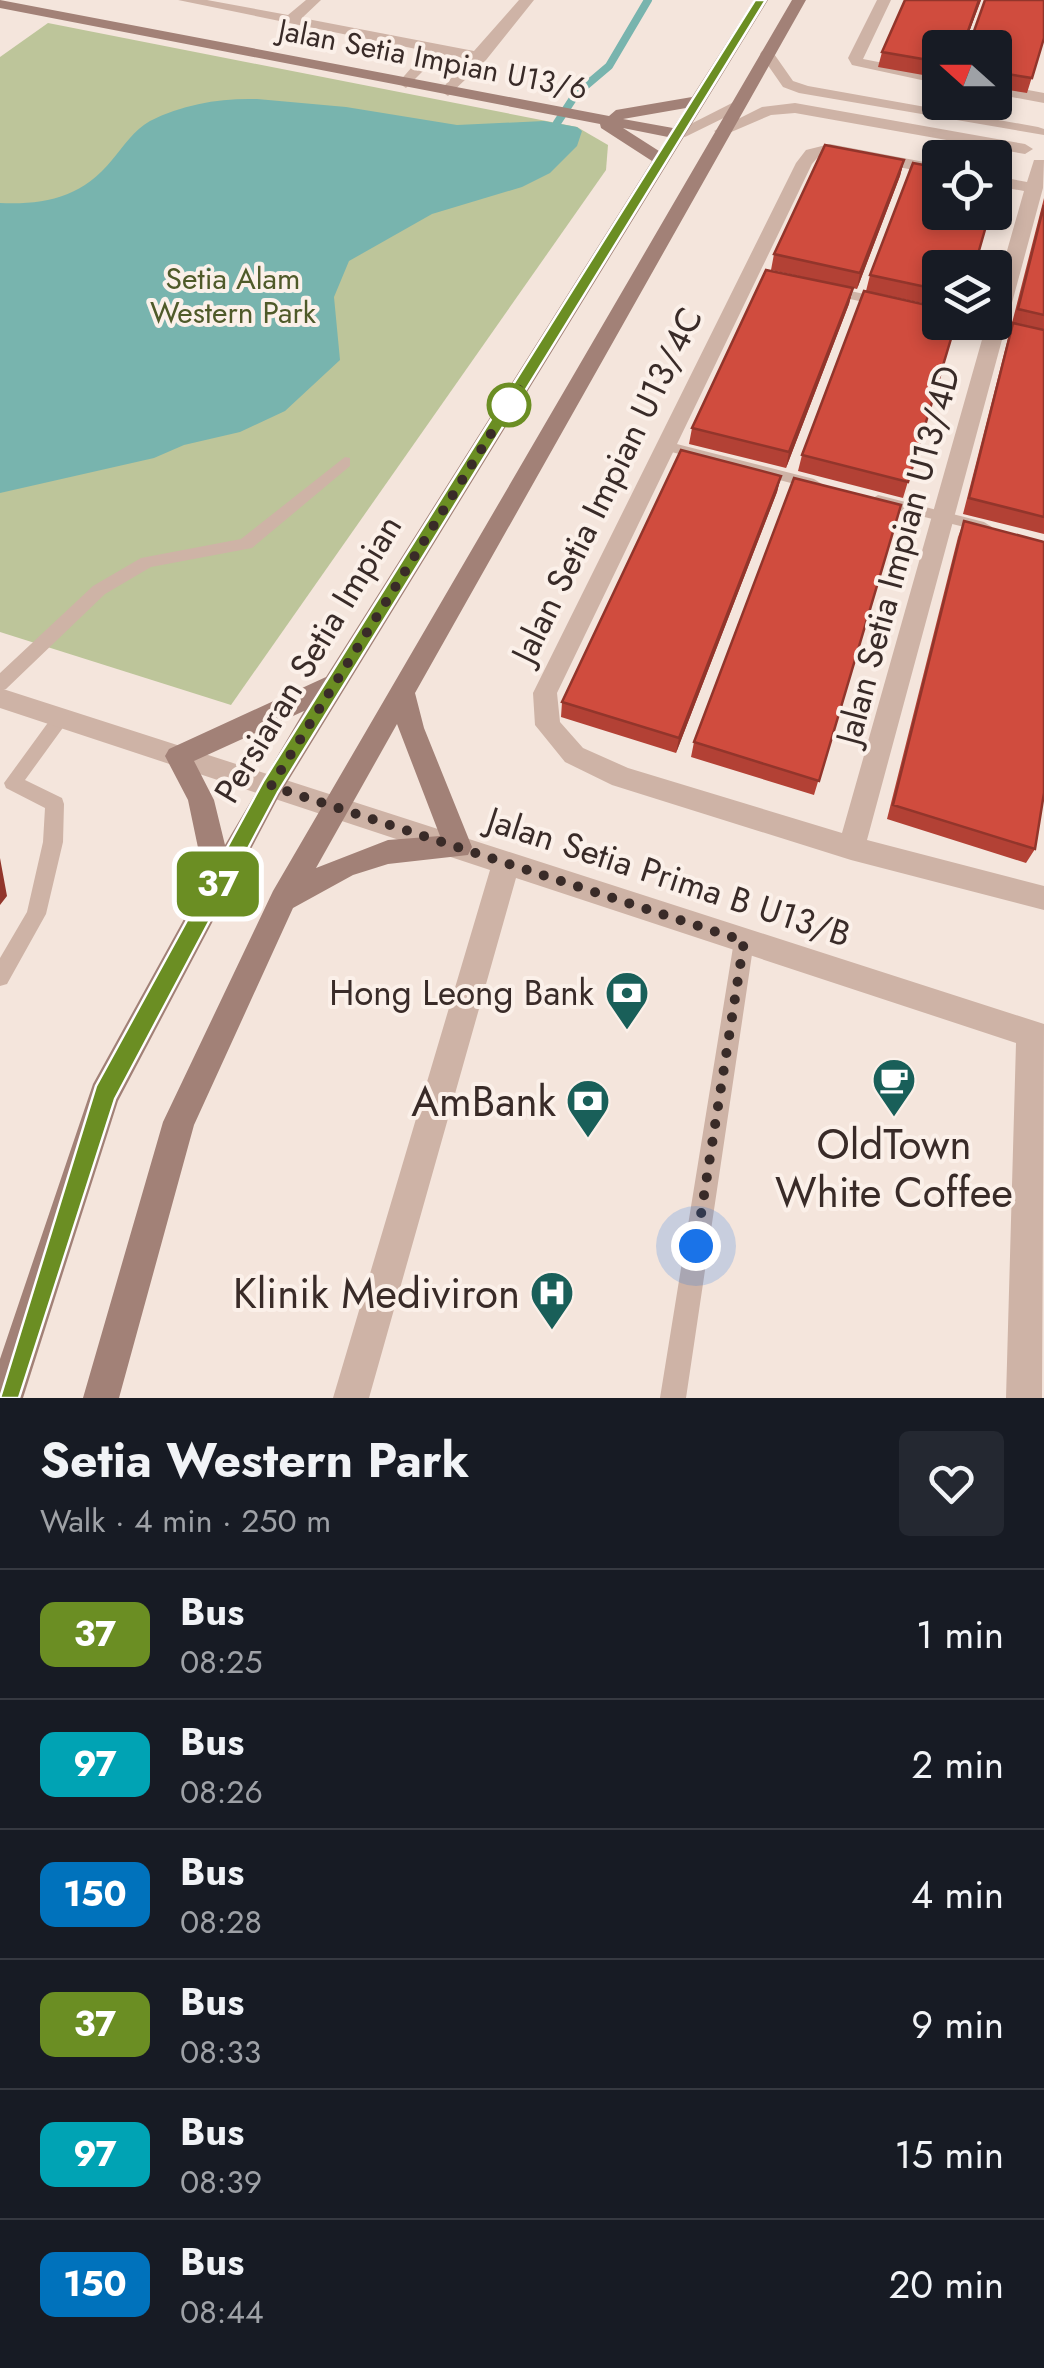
<!DOCTYPE html>
<html lang="en">
<head>
<meta charset="utf-8">
<style>
	body { margin:0; font-family:Jost,sans-serif; background:#242831; color:#f1f3f6; height:100vh; display:flex; flex-direction:column; font-size:38px; white-space:nowrap }
	* { box-sizing:border-box; margin:0 }
	p { font-size:32px; color:#9ea1a6 }
	.icon { flex:none; width:55px; height:55px; fill:none; stroke:currentColor; stroke-width:2; stroke-linecap:round; stroke-linejoin:round }
	.map { position:relative; height:1398px; overflow:hidden }
	.sheet { display:flex; flex-direction:column; background:#171b24; flex:1 }
	.sheet>* { flex:none }
	.badge { padding:0 20px; border-radius:15px; font-size:35px; line-height:65px }
	.needle { width:65px; rotate:291deg }
	.fabs { position:absolute; left:922px; top:30px; display:grid; gap:20px }
	.fabs a { display:grid; place-items:center; width:90px; height:90px; border-radius:10px; background:#171b24; box-shadow:0 5px 15px #0003; font-size:50px }
	.you { position:absolute; width:50px; height:50px; margin:-25px; border:8px solid #fff; border-radius:50%; background:#1a73e8; box-shadow:0 0 0 15px #1a73e833 }
	.map>.badge { position:absolute; translate:-50% -50%; box-shadow:0 0 0 5px #fff }
	.round { display:grid; place-items:center; flex:none; width:105px; height:105px; border-radius:10px; background:#242831 }
	.headline { display:flex; align-items:center; justify-content:space-between; height:170px; padding:0 40px }
	h1 { font-size:48px; font-weight:700; line-height:75px }
	ul { padding:0; list-style:none }
	li { display:flex; align-items:center; gap:30px; height:130px; padding:0 40px; border-top:2px solid #363941 }
	li div { flex:1 }
	li b { display:block; font-size:38px }
	li em { font-style:normal }
	li .badge { min-width:110px; font-weight:700; text-align:center }
	.map>svg:first-child { display:block }
</style>
</head>
<body>
<div class="map">
<svg width="1044" height="1398" viewBox="0 0 1044 1398">
	<rect width="100%" height="100%" fill="#f4e5dc"/>
	<path fill="#bdc59a" d="M48 23 577 127 608 145 606 170 231 705 0 632V57Z"/>
	<path fill="#78b4ae" d="M257 99 346 107 457 125 544 121 577 127 582 131 577 146 550 173 522 187 432 214 349 261 334 297 340 360 285 411 240 432 184 445 154 458 0 493V203C46 205 82 197 112 160 123 147 134 130 150 121 183 104 220 98 257 99Z"/>
	<g fill="none" stroke-linecap="round" stroke-linejoin="round">
		<path stroke="#78b4ae" stroke-width="8" d="M557 123 576 94 609 66 648 0"/>
		<path fill="#ceb3a6" fill-rule="evenodd" d="M828 286 891 300 893 303 886 307 823 293V287Z
			M969 322H995L1044 334V342Z
			M665 441 814 479 822 484 814 489 660 449 658 446Z
			M345 457 350 458V466L252 548 151 567 105 594 6 689 0 691V673L93 586 141 558 241 539Z
			M878 495 984 522 992 527 984 532 873 504 870 500Z
			M61 711 67 713 70 718 25 780 62 798 64 804 63 842 46 914 7 984 0 986V958L27 912 43 842 45 808 6 788 4 783 55 713Z
			M744 932 751 935 754 941 686 1398H660L734 941 737 935Z"/>
		<path fill="#ceb3a6" fill-rule="evenodd" d="M178 0H207L288 15 306 0H321L302 18 474 51 519 0H534L486 60 448 96 440 91 468 59 440 54 406 88 398 83 426 51Z
			M877 0H891L863 59 940 74V84L852 65 848 58Z
			M762 51H772L793 81 808 86 1038 127 1044 129V135L799 93 783 87 760 54Z
			M995 84 1044 93V103L995 94Z
			M734 102 740 104V110L685 137 671 134Z
			M795 103 1025 144 1033 149 1025 154 795 113 771 115 722 136 714 131 762 107Z
			M830 144 940 165V175L830 154 818 157 812 164 557 693 560 722 583 748 628 768 842 833 987 322H995V293L1024 191 995 186V176L1027 182 1034 160H1044L1043 188 867 840 1044 886V910L851 860 612 785 565 762 535 725 533 693 796 163 806 150Z
			M0 688 1044 1024 1042 1398H1006L1016 1043 516 878 369 1398H333L490 870 0 708Z"/>
		<path fill="#a28177" fill-rule="evenodd" d="M0 0 609 116 616 110 692 97 754 0H768L280 794 118 1101 23 1398H0V1359L93 1084 205 881 188 800 165 756 169 749 326 677 652 161 601 128 600 124 0 8ZM686 108 673 128 623 119ZM623 128 668 137 659 151ZM304 711 225 845 214 800 194 761Z
			M792 0H806L415 693 424 728 472 847 468 855 388 864 353 875 293 908 194 1125 119 1398H83L163 1122 273 891ZM397 724 440 836 388 840 316 868Z"/>
	</g>
	<path fill="#b34135" d="M905 0H981L963 48H940V78L878 67 882 52Z
		M1044 38 1027 93 995 88V48Z
		M904 160 900 176 857 289 771 270 774 254Z
		M1044 198V534L963 514Z
		M940 268V307L866 291 870 275Z
		M853 288 849 304 786 468 689 444 692 428Z
		M956 322 903 498 798 471 802 455Z
		M781 476 777 492 676 753 561 717 562 702Z
		M901 505 814 795 691 757 694 742Z
		M964 521 1035 849 1026 863 887 819 958 537Z"/>
	<path fill="#92352b" d="M979 0H981L963 48H962Z
		M904 160 900 176 857 289 860 273Z
		M853 288 849 304 786 468 789 452Z
		M781 476 777 492 676 753 679 738Z
		M0 858 7 896 0 905Z"/>
	<path fill="#d04c3e" stroke="#92352b" stroke-width="2.5" d="M905 0H979L962 48H940V62L882 52Z
		M985 0H1044V38L1032 78 995 72V48H968Z
		M825 145 904 160 860 273 774 254Z
		M913 163 940 168V212H990L974 268H940V290L870 275Z
		M995 178 1000 179 995 196Z
		M1044 205V315L1018 309Z
		M766 270 853 288 789 452 692 428Z
		M864 291 940 308V322H956L908 482 802 455Z
		M1013 323 1044 330V517L969 498Z
		M681 450 781 476 679 738 562 702Z
		M794 478 901 505 819 781 694 742Z
		M964 521 1044 542V793L1035 849 893 805Z"/>
	<path fill="#6b8e23" stroke="#fff" stroke-width="2.5" d="M755 0H766L278 792 115 1099 19 1398H0L96 1086 264 780Z"/>
	<g fill="none" stroke-linecap="round" stroke-linejoin="round">
		<path stroke="#392b28" stroke-width="10" stroke-dasharray="0 18" d="M509 405 519 389 271 786 744 941 696 1246"/>
	</g>
	<defs>
		<symbol id="bank-pin" viewBox="-11 -11 22 30"><path d="M0 17L-7.5 6A9.5 9.5 0 1 1 7.5 6Z" fill="#195f59" stroke="#fbf0e9"/><path d="M-6-4H6V4H-6ZM0-2.3a2.3 2.3 0 1 0 0 4.6a2.3 2.3 0 1 0 0-4.6Z" fill="#fff"/></symbol>
		<symbol id="cafe-pin" viewBox="-11 -11 22 30"><path d="M0 17L-7.5 6A9.5 9.5 0 1 1 7.5 6Z" fill="#195f59" stroke="#fbf0e9"/><path d="M-5.5-4.5H6V0H3Q3 3.5 0 3.5H-2.5Q-5.5 3.5-5.5 0ZM3-3.2v2h1.7v-2ZM-6 4.5H4V6H-6Z" fill="#fff"/></symbol>
		<symbol id="hospital-pin" viewBox="-11 -11 22 30"><path d="M0 17L-7.5 6A9.5 9.5 0 1 1 7.5 6Z" fill="#195f59" stroke="#fbf0e9"/><path d="M-5-5h3v3.5h4V-5h3V5h-3V1.5h-4V5h-3Z" fill="#fff"/></symbol>
	</defs>
	<g fill-rule="evenodd">
		<use href="#bank-pin" x="602" y="968" width="50" height="68"/>
		<use href="#cafe-pin" x="869" y="1055" width="50" height="68"/>
		<use href="#bank-pin" x="563" y="1076" width="50" height="68"/>
		<use href="#hospital-pin" x="527" y="1268" width="50" height="68"/>
	</g>
	<circle fill="#fff" stroke="#6b8e23" stroke-width="5" cx="509" cy="405" r="20"/>
	<g text-anchor="middle" dominant-baseline="central" stroke-width="8" stroke-linejoin="round" paint-order="stroke">
		<g font-size="30" fill="#392b28" stroke="#fbf0e9">
			<text transform="translate(433 59) rotate(11)">Jalan Setia Impian U13/6</text>
		</g>
		<g font-size="30" fill="#4f5a29" stroke="#fbf0e9">
			<text x="233" y="278">Setia Alam<tspan x="233" dy="34">Western Park</tspan></text>
		</g>
		<g font-size="35" fill="#392b28" stroke="#fbf0e9">
			<text transform="translate(607 485) rotate(-64)">Jalan Setia Impian U13/4C</text>
			<text transform="translate(898 555) rotate(-75)">Jalan Setia Impian U13/4D</text>
			<text transform="translate(308 659) rotate(-59)">Persiaran Setia Impian</text>
			<text transform="translate(669 877) rotate(18)">Jalan Setia Prima B U13/B</text>
		</g>
		<g font-size="35" fill="#392b28" stroke="#fbf0e9" text-anchor="end">
			<text x="594" y="993">Hong Leong Bank</text>
		</g>
		<g font-size="42" fill="#392b28" stroke="#fbf0e9" text-anchor="end">
			<text x="556" y="1101">AmBank</text>
			<text x="894" y="1144" text-anchor="middle">OldTown<tspan x="894" dy="48">White Coffee</tspan></text>
			<text x="520" y="1293">Klinik Mediviron</text>
		</g>
	</g>
</svg>
<div class="fabs">
<a><svg class="needle" viewBox="-14 -14 28 28"><path d="M0-13l5 13h-10z" fill="#e53935"/><path d="M0 13l5-13h-10z" fill="#9ea1a6"/></svg></a>
<a><svg class="icon" aria-label="locate" viewBox="0 0 24 24"><circle cx="12" cy="12" r="6"/><path d="M12 2v4M12 18v4M2 12h4M18 12h4"/></svg></a>
<a><svg class="icon" aria-label="layers" viewBox="0 0 24 24"><path d="M12 4l9 5-9 5-9-5zM3 14l9 5 9-5"/></svg></a>
</div>
<div class="you" style="left:696px;top:1246px"></div>
<b class="badge" style="left:218px;top:884px;background:#6b8e23;color:#fff">37</b>
</div>
<section class="sheet">
<div class="headline"><div><h1>Setia Western Park</h1><p>Walk · 4 min · 250 m</p></div><a class="round"><svg class="icon" aria-label="heart" viewBox="0 0 24 24"><path d="M12 20l-8-8c-3-5 5-10 8-4 3-6 11-1 8 4z"/></svg></a></div>
<ul>
<li><span class="badge" style="background:#6b8e23;color:#fff">37</span><div><b>Bus</b><p>08:25</p></div><em>1 min</em></li>
<li><span class="badge" style="background:#00a3b4;color:#fff">97</span><div><b>Bus</b><p>08:26</p></div><em>2 min</em></li>
<li><span class="badge" style="background:#0072bc;color:#fff">150</span><div><b>Bus</b><p>08:28</p></div><em>4 min</em></li>
<li><span class="badge" style="background:#6b8e23;color:#fff">37</span><div><b>Bus</b><p>08:33</p></div><em>9 min</em></li>
<li><span class="badge" style="background:#00a3b4;color:#fff">97</span><div><b>Bus</b><p>08:39</p></div><em>15 min</em></li>
<li><span class="badge" style="background:#0072bc;color:#fff">150</span><div><b>Bus</b><p>08:44</p></div><em>20 min</em></li>
</ul>
</section>
</body>
</html>
